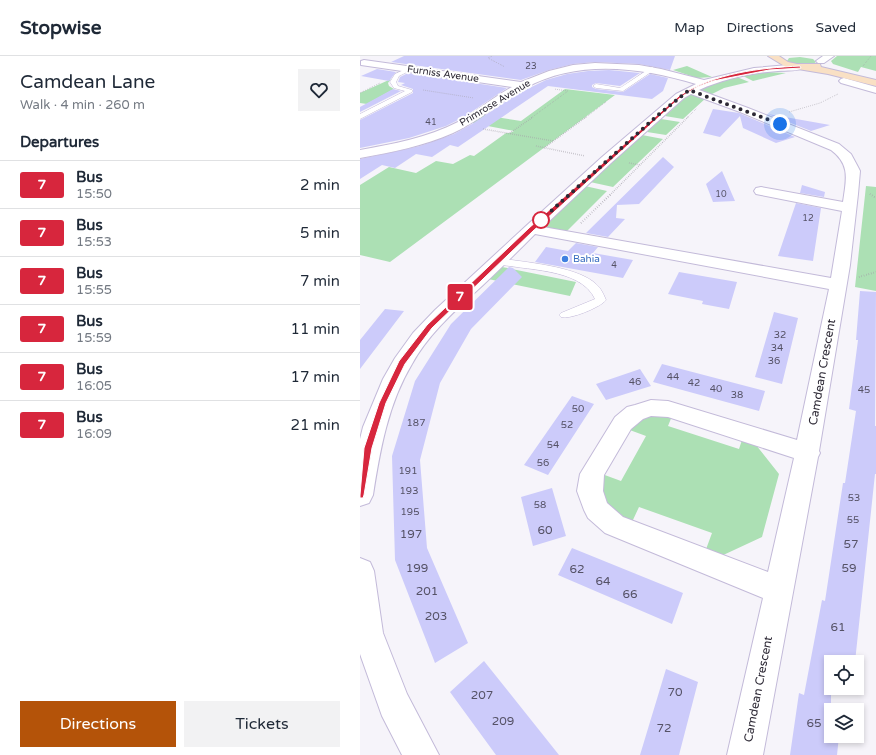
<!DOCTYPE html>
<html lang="en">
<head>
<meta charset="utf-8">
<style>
	body { margin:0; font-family:"Varela Round",sans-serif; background:#f2f2f3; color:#1f2937; height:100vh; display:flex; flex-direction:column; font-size:15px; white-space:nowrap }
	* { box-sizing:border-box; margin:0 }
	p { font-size:13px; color:#747a83 }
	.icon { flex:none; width:22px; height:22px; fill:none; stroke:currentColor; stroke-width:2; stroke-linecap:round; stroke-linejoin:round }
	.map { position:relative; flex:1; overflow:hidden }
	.side { display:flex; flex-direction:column; background:#fff; width:360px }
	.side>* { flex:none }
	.badge { padding:0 8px; border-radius:3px; font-size:14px; line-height:26px }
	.tools { position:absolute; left:464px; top:599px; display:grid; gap:8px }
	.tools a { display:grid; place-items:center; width:40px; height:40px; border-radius:0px; background:#fff; box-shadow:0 2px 6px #0003; font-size:20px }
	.you { position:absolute; width:20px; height:20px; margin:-10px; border:3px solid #fff; border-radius:50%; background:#1a73e8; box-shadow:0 0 0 6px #1a73e833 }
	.map>.badge { position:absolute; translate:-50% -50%; box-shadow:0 0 0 2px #fff }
	h2 { padding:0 20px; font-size:15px; line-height:36px }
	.round { display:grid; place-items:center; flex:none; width:42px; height:42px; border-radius:0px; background:#f2f2f3 }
	.overview { display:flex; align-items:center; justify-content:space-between; height:68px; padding:0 20px }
	h1 { font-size:19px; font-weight:600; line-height:30px }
	.action { display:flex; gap:8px; margin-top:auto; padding:8px 20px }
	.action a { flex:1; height:46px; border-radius:0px; background:#b45309; color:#fff; font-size:16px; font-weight:600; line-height:46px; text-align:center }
	.action a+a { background:#f2f2f3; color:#1f2937 }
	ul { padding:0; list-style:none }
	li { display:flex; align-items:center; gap:12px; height:48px; padding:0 20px; border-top:1px solid #e0e1e3 }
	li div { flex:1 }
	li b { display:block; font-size:15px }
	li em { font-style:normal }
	li .badge { min-width:44px; font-weight:700; text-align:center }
	header { display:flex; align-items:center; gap:24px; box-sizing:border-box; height:56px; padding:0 20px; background:#fff; border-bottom:1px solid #e0e1e3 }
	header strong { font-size:19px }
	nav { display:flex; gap:22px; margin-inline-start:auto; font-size:14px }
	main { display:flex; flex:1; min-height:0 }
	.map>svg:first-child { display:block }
</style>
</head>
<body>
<header>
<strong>Stopwise</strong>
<nav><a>Map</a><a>Directions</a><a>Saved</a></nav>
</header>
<main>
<section class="side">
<div class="overview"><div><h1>Camdean Lane</h1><p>Walk · 4 min · 260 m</p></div><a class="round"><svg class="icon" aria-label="heart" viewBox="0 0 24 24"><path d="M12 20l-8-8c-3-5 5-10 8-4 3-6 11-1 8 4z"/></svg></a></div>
<h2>Departures</h2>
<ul>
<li><span class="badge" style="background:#d7263d;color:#fff">7</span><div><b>Bus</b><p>15:50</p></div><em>2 min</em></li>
<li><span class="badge" style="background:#d7263d;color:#fff">7</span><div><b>Bus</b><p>15:53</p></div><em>5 min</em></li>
<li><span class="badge" style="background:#d7263d;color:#fff">7</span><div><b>Bus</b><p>15:55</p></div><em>7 min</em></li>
<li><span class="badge" style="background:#d7263d;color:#fff">7</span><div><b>Bus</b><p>15:59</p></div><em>11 min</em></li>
<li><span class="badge" style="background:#d7263d;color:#fff">7</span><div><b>Bus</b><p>16:05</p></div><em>17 min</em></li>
<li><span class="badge" style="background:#d7263d;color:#fff">7</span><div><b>Bus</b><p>16:09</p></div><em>21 min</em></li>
</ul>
<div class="action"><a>Directions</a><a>Tickets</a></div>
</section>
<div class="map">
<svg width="516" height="699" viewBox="0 0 516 699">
	<rect width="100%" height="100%" fill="#f6f4fa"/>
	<path fill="#ace0b4" d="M477 0H516V15L501 11 498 16 473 8 471 5Z
		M440 1 453 3 456 6C450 12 434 9 427 5L429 2Z
		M327 10 352 21 337 22 313 14Z
		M405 16 426 17 393 25 383 20Z
		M377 21 389 26 364 32 350 39 337 34 356 26Z
		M31 23 28 27 29 30 34 33 7 48 0 47V37Z
		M205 33 255 39 30 206 0 199V129L29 111 56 117 76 105 93 108 110 99 114 100 146 77H150L154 75 112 67 123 59 161 65Z
		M333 38 346 42 323 63 305 60 327 40Z
		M301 63 320 66 306 79 287 76Z
		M282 79 303 83 253 131 230 126Z
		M225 130 247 135 205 177 188 174 183 167Z
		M506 130 516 131V235L495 231Z
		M142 211 216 226 210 240 128 223Z
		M290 358 312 360 308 370 379 393 383 381 392 384 419 418 402 481 359 501 345 496 352 477 279 451 272 466 257 460 243 446 242 418 261 425 286 380 267 373Z"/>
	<path fill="#cccbfa" d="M44 0H315L310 14 279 8 235 6 213 8 189 14 161 24 31 6Z
		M17 13 36 16 29 25 1 20Z
		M249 14 280 17 260 30 236 27 232 29V31L236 33 263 36 290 18 308 22 303 35 292 43 188 30 98 91 90 89 72 101 56 98 35 112 22 109 0 123V103L60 90 94 78 112 68 157 38 186 24 207 18 228 15Z
		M48 17 147 32 104 61 86 70 49 82 0 92V64L53 37V33L41 29 45 27 38 26 40 21Z
		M33 33 41 35 0 56V51Z
		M353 53 379 57 435 81 416 87 383 72 380 60 360 81 343 77Z
		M408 58 470 69 451 75Z
		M303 101 314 111 279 148 257 149 256 162 265 163 248 181 226 177Z
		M362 115 375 145 353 146 346 128Z
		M442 129 465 136 464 141 440 137Z
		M436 147 461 152 453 205 418 200Z
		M216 187 238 191 233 197 273 204 263 222 175 206 186 191 208 195Z
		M149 211 153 212 162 221 111 273 80 327 60 404 67 492 108 587 75 607 35 504 32 400 55 325 91 268Z
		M319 216 377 226 369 253 342 248 343 245 308 238Z
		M500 235 516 236 515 370H516V418H515L495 606H471V649L482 654H471V680H479L477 699H430L439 637 444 639 462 544 465 545 483 427H485L496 355 489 353 498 284H496Z
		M25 253 44 255 0 313V284Z
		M414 256 438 262 422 328 395 321Z
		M302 308 405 335 399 355 293 326Z
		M280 313 291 330 246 344 236 328Z
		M212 340 234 348 188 419 164 409Z
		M192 432 206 480 173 490 161 441Z
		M212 492 323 537 312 568 198 519Z
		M124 605 199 699H136L90 636Z
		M306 613 338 626 319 699H280Z"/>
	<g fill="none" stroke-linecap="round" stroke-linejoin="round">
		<defs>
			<path id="service" d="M292 11 295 13 294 14 263 35 236 32 233 30 236 28 260 32Z
				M46 13 51 14 39 20 36 26 38 30 52 34V36L0 63V58L45 35 34 32 30 26 35 18Z
				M137 202C163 206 217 210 236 228 241 232 244 239 246 244 241 251 210 264 201 261L199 259 201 257 235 243C220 211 164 215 134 207L132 205Z"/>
			<path id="minor" d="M463 0H474L464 7H458L456 5Z
				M4 4 161 26 189 15 213 9 235 7 279 9 301 13 344 24 394 12 440 8 445 11C439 16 425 14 418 15 390 17 364 23 339 34L388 52 479 88 491 98 498 111 500 115 498 138 490 209 459 395 460 397 458 401 403 699H367L403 542 245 477 228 462 224 454 217 435 220 418 255 361 267 351 275 349 291 344 308 345 437 384 469 233 175 178C158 195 140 213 123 229 97 253 69 277 52 308 28 348 20 394 13 439L9 447 0 450V383L3 371 23 323 35 302 53 277 75 254 166 170 242 101 316 38 336 28C280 11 218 3 165 32 140 45 119 65 93 77 64 90 32 96 0 102V94C33 88 67 82 98 66 117 56 133 41 152 31L1 9V5ZM331 38 380 56 471 94C491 109 486 124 483 146L401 131 396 132 394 135 396 138 401 139 482 155 471 222 183 171 251 107 324 42ZM291 360 308 361 434 402 408 516 263 461 247 447 243 435 244 419 271 373 283 363Z
				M484 22 516 31V37L481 27 479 25 481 23Z
				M0 502 10 506 14 515 23 577 47 638 79 699H42L22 660 0 598Z"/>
			<path id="secondary" d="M408 0H419L428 6 437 8H460L461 11 516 24V30L468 18 426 11Z"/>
		</defs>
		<use href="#service" stroke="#c3bad9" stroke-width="1"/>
		<use href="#minor" stroke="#c3bad9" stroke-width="2"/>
		<use href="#secondary" stroke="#c3bad9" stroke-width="2"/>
		<path stroke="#a4a1a9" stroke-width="1" stroke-dasharray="0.5 1.5" stroke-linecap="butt" d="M132 0 128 2 145 11
			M503 10 511 0
			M63 34 114 42
			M0 37 20 27
			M429 56 460 47 478 38
			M171 62 208 35 194 33
			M225 62 247 45
			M327 62 337 52"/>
		<path stroke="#a4a1a9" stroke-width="1.5" stroke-dasharray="0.5 1.5" stroke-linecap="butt" d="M123 73 193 85
			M150 77 173 61
			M176 90 225 100
			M184 92 226 61
			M269 107 280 109
			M250 139 328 61"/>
		<path stroke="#a4a1a9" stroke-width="2" stroke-dasharray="0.5 2" stroke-linecap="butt" d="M510 138 516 142
			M221 167 251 138
			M499 221 516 216"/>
		<use href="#service" fill="#fff" fill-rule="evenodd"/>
		<use href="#minor" fill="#fff" fill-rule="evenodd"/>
		<use href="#secondary" fill="#f9e0c4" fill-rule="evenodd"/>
	</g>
	<path fill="#d7263d" stroke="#fff" d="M440 10 441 12 409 14 353 25 337 31 321 41 173 175 72 272 45 308 26 347 12 392 4 439 3 442H0V439L4 392 19 347 39 305 67 269 169 172 319 40C355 17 399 12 440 10Z"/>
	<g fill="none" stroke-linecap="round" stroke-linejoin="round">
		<path stroke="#2d2935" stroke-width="4" stroke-dasharray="0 7.2" d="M181 164 297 60 329 34 420 68"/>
	</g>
	<circle fill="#fff" stroke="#d7263d" stroke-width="2" cx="181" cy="164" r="8"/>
	<circle fill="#3f7fe0" stroke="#fff" stroke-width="1.5" cx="205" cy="203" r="4"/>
	<g text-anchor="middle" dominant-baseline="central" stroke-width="4" stroke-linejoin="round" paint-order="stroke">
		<g font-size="9" fill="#555266">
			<text x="171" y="10">23</text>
			<text x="71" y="66">41</text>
			<text x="361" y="138">10</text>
			<text x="448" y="162">12</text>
			<text x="254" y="209">4</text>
		</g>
		<g font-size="10" fill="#2d2935" stroke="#fff">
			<text transform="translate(83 18) rotate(8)">Furniss Avenue</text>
			<text transform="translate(135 47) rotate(-31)">Primrose Avenue</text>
		</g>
		<g font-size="10" fill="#366cbe" stroke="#fff" text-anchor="start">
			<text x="213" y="203">Bahia</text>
		</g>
		<g font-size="10" fill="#555266">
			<text x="420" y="279">32</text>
			<text x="417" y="292">34</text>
			<text x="414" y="305">36</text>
			<text x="313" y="321">44</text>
			<text x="275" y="326">46</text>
			<text x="334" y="327">42</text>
			<text x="356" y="333">40</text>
			<text x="504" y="334">45</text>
			<text x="377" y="339">38</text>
			<text x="218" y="353">50</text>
			<text x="56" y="367">187</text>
			<text x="207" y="369">52</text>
			<text x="193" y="389">54</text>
			<text x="183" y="407">56</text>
			<text x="48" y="415">191</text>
			<text x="49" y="435">193</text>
			<text x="494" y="442">53</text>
			<text x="180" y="449">58</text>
			<text x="50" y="456">195</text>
			<text x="493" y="464">55</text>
		</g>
		<g font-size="12" fill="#2d2935" stroke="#fff">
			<text transform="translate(462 316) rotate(-80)">Camdean Crescent</text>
			<text transform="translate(398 633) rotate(-79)">Camdean Crescent</text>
		</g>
		<g font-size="12" fill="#555266">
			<text x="185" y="474">60</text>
			<text x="51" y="478">197</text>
			<text x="491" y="488">57</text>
			<text x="57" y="512">199</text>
			<text x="489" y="512">59</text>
			<text x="217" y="513">62</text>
			<text x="243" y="525">64</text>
			<text x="67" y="535">201</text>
			<text x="270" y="538">66</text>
			<text x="76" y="560">203</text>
			<text x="478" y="571">61</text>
			<text x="315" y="636">70</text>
			<text x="122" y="639">207</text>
			<text x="143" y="665">209</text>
			<text x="454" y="667">65</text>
			<text x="304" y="672">72</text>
		</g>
	</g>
</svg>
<div class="tools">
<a><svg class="icon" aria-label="locate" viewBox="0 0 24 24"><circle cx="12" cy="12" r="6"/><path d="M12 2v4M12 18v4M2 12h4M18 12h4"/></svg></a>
<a><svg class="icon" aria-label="layers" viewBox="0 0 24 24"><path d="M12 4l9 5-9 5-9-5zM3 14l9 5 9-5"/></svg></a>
</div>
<div class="you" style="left:420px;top:68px"></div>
<b class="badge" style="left:100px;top:241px;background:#d7263d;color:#fff">7</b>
</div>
</main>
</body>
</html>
